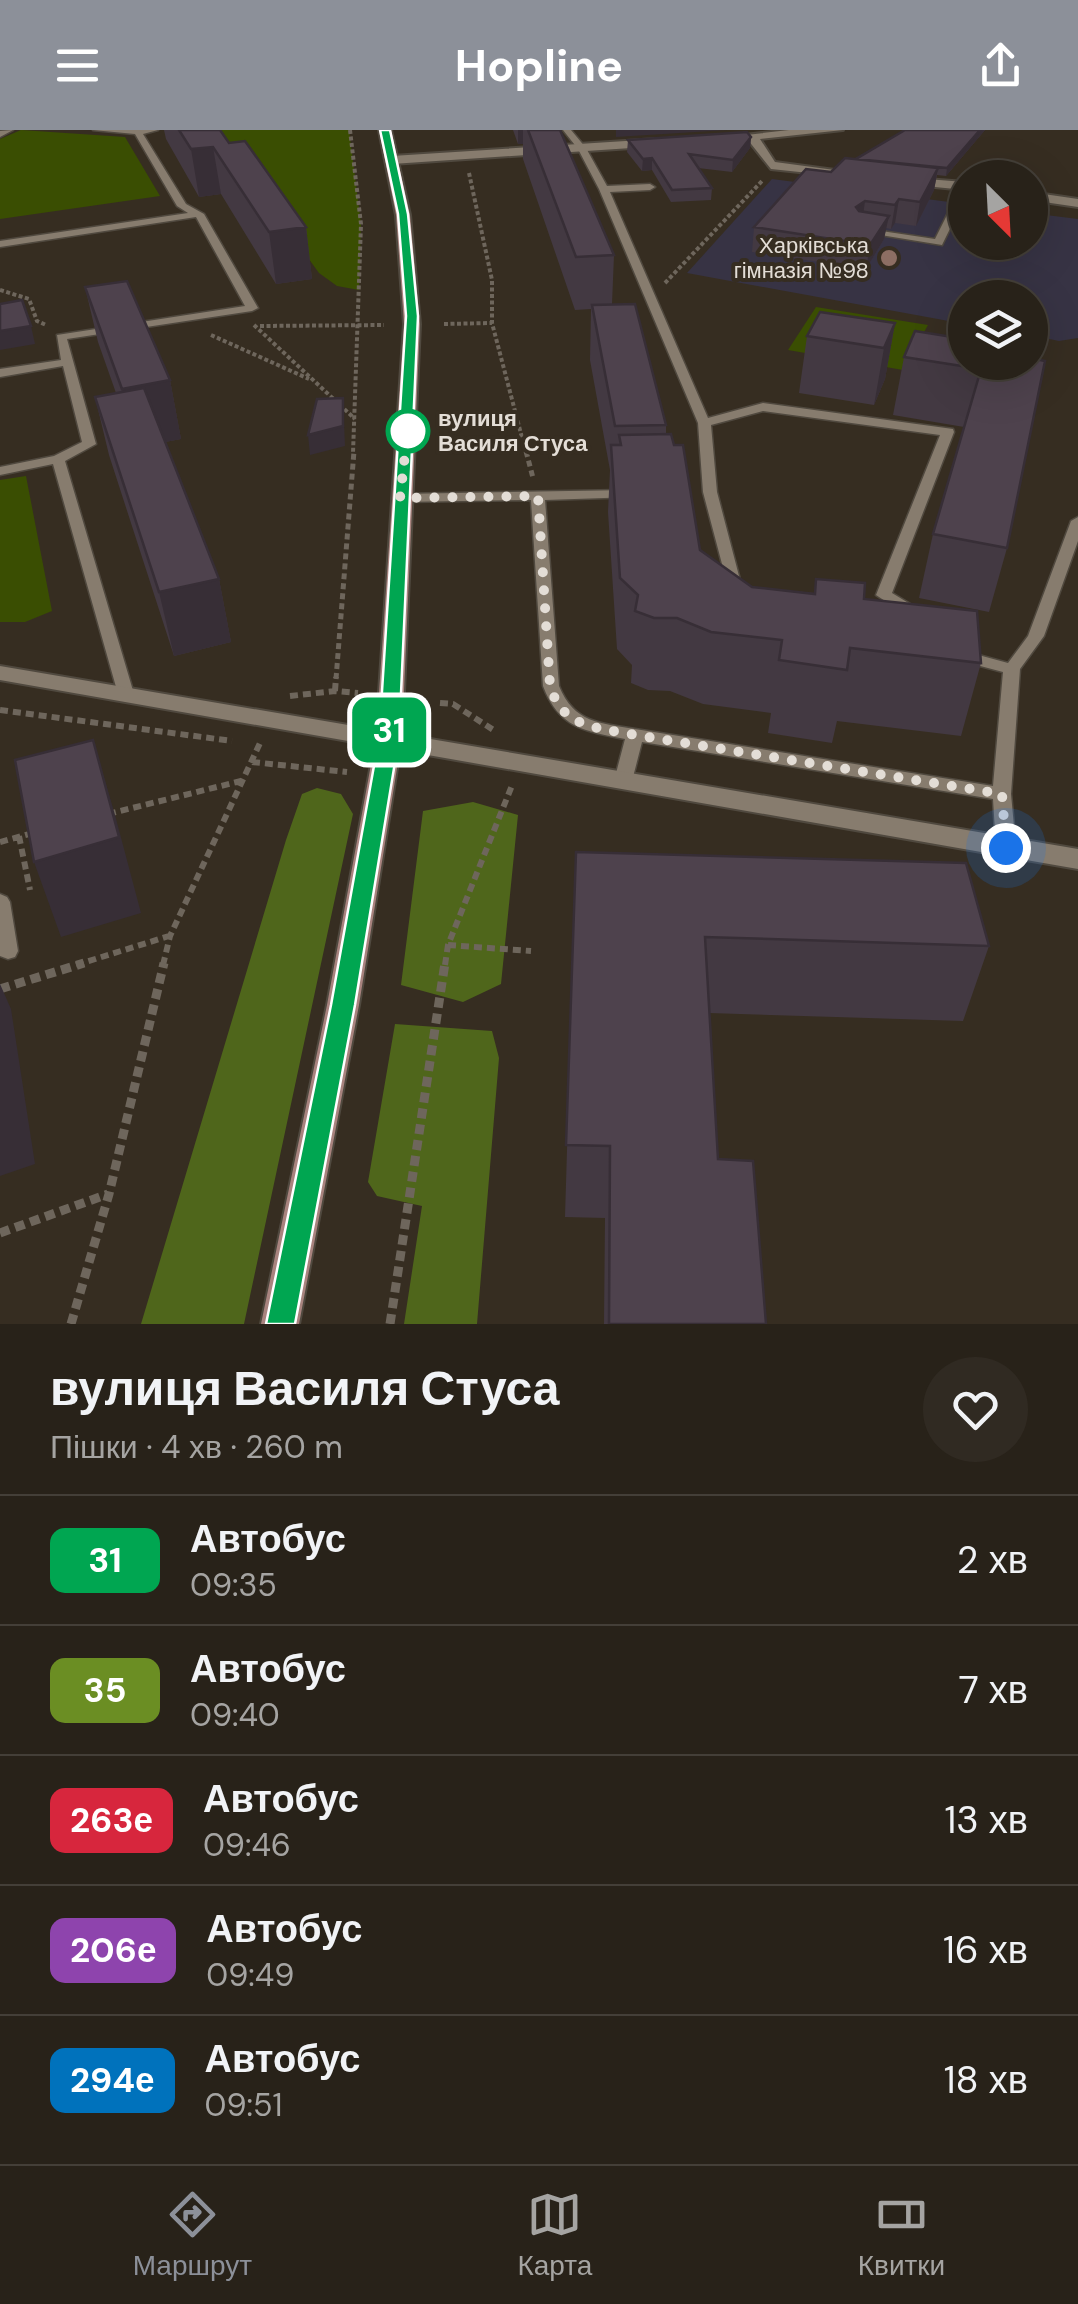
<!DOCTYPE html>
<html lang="uk">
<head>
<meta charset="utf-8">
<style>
	body { margin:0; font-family:"DM Sans",sans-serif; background:#302a22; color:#f1f3f6; height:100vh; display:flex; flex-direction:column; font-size:38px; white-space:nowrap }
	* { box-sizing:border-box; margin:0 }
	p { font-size:32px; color:#a5a4a2 }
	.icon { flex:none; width:55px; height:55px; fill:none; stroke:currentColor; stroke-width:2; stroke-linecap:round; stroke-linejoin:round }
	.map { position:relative; height:1194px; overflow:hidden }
	.drawer { display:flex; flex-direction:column; background:#282219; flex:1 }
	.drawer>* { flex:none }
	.badge { padding:0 20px; border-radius:15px; font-size:35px; line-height:65px }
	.needle { width:65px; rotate:156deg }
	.tools { position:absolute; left:948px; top:30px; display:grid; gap:20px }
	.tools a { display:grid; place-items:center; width:100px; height:100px; border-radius:50%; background:#282219; box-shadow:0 10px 40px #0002,0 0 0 2px #443f38; font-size:50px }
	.you { position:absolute; width:50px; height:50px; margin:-25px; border:8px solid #fff; border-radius:50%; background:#1a73e8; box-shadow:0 0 0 15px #1a73e833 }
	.map>.badge { position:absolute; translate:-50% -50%; box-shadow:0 0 0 5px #fff }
	.round { display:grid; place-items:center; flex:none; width:105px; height:105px; border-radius:52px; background:#302a22 }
	.overview { display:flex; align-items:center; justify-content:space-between; height:170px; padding:0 50px }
	h1 { font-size:48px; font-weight:700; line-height:75px }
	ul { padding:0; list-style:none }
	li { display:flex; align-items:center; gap:30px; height:130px; padding:0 50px; border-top:2px solid #443f38 }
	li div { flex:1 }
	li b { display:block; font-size:38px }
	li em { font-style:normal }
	li .badge { min-width:110px; font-weight:700; text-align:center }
	header { display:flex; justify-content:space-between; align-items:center; height:130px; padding:0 50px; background:#8c9099; color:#fff; font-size:45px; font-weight:700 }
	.dock { display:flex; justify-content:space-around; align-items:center; height:140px; border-top:2px solid #443f38; background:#282219; font-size:28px; color:#a5a4a2 }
	.dock a { display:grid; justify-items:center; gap:5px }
	.dock .active { color:#8c9099 }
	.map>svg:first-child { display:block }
</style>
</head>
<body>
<header><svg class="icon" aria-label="menu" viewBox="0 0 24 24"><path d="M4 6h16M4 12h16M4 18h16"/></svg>Hopline<svg class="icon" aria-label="share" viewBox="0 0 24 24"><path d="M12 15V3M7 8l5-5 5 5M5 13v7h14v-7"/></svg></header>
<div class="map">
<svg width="1078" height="1194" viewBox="0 0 1078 1194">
	<rect width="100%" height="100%" fill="#362d21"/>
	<path fill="#373344" d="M772 49 965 74V112H1030V83L1078 89V208L1059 211 1030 205V168H965V194L687 143Z"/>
	<path fill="#3a4e02" d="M21 0 125 7 160 66 0 89V9Z
		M215 0H349L361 94 359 160 337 156 319 143Z
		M816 177 928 195 903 240 788 220Z
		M26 346 52 481 25 492H0V350Z"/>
	<path fill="#4f661b" d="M317 658 341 664 353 684 244 1194H141L286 710 302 664Z
		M473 672 518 685 501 854 463 872 401 855 423 681Z
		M395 894 492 901 499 928 477 1194H404L422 1076 377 1066 368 1052Z"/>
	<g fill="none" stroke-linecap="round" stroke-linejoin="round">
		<defs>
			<path id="service" d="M13 0 0 7V1Z
				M93 0H158L143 4 186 74 204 84 258 178 252 181 67 209 96 314 65 331 134 564 126 569 118 564 53 334 0 345V337L54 326 82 312 63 236 0 247V239L61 230 57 205 245 176 196 87 0 117V111L188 83 177 76 135 4Z
				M563 0H571L586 18 607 56 650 54 655 57 650 60 610 62 708 288 763 273 953 299 954 302 892 463 920 480 922 483 920 486H908L876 465 940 305 763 281 711 295 717 362 744 465 736 470 731 468 703 362 698 293 599 59 578 19Z
				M965 56V68L942 115 856 101 861 98 935 109 960 59Z
				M629 360 634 361V367L545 370 559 556C574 593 600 593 635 599L993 656 1003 542 954 529 952 525 960 520 1008 533 1028 506 1071 391 1078 387V411L1044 506 1020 539 1011 664 1016 718 1013 723H999L996 718 993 669 642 612 632 651 623 657 617 655 614 651 625 609C584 601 559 598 543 556L531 370 399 372 392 368 399 364Z
				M0 764 7 767 10 772 18 821 15 827 8 829 0 826Z"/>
			<path id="minor" d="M789 0H843L760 9 775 32 872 45 866 49 771 39 748 10 717 13 711 9Z
				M657 9 661 16 392 34 386 30 392 26Z
				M900 47 965 52V60L905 54 900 53Z
				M1030 62 1078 69V77L1030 70Z"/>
			<path id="tertiary" d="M0 536 1078 719V739L0 550Z"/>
			<path id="secondary" d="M379 0H391L410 85 420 194 402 607 359 875 299 1194H261L327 875 376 607 404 194 396 85Z"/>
		</defs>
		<use href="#service" stroke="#50493f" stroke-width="3"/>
		<use href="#minor" stroke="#50493f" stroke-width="4"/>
		<use href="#tertiary" stroke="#50493f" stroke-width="4"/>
		<use href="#secondary" stroke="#50493f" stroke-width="4"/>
		<path stroke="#6e665c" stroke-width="4" stroke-dasharray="4 2.5" stroke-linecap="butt" d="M350 0 361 94 353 323
			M469 43 492 150V193L526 323
			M665 153 763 50
			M0 160 29 169 37 191 46 195
			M444 194 492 193
			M254 195 355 289
			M260 196 384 195
			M211 205 309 249"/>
		<path stroke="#6e665c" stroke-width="5" stroke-dasharray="6 4" stroke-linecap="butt" d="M526 321 533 348
			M336 549 354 321"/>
		<path stroke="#6e665c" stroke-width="6" stroke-dasharray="8 5" stroke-linecap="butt" d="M335 561 336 547
			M290 566 335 561 358 563
			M440 573 453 574 495 601
			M0 580 232 611
			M252 632 347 642
			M108 684 241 651
			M19 706 30 760
			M0 712 33 703
			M448 815 531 821
			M76 835 169 806
			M163 835 170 806 260 613
			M445 835 448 815 513 653"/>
		<path stroke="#6e665c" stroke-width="9" stroke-dasharray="10 6" stroke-linecap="butt" d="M0 859 84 833
			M0 1103 108 1064
			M71 1194 109 1064 164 833
			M390 1194 445 833"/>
		<use href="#service" fill="#877c6e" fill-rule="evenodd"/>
		<use href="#minor" fill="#877c6e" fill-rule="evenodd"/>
		<use href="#tertiary" fill="#877c6e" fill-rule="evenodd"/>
		<use href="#secondary" fill="#a8837e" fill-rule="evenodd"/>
	</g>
	<path fill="#433942" d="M164 0H220L229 13 306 97 312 149 276 154 221 64 199 67 166 9Z
		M513 0H560L614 125 612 174 666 295V304L700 420 752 457 814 463 816 449 864 469 981 533 961 606 837 591 832 613 768 603 771 583 703 574 670 561 648 560 631 553 632 535 617 519 608 382 610 340 590 230 591 179 575 180 523 29V14H518Z
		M905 0H985L946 46 937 45 934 60 916 96 895 93 891 99 886 98 884 109 866 139 752 122 754 97 831 42Z
		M751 7 750 18 732 42 698 38 712 58 711 70 671 72 652 40 642 41 627 22 628 10Z
		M85 157 170 250 181 309 165 312 219 449 231 512 174 526 109 325 95 267 116 263 98 212Z
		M895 193 885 249 874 275 799 263 807 206Z
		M904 227 965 232H1030L1007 418 989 482 919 468 933 404 964 297 893 285Z
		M576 722 989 816 963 891 709 883 718 1029 766 1194H604L605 1088 565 1087Z"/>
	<path fill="#372e36" d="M518 0H523V14H518Z
		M616 0H727L616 7Z
		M980 0H985L946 46 947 38Z
		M751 7 750 18 732 42 733 30Z
		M213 17 221 64 199 67 191 19Z
		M652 28V40L642 41 643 29Z
		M938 38 934 60 916 96 920 72Z
		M899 69 895 93 891 99 895 75Z
		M865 71 862 94 856 77Z
		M889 86 884 109 866 139 870 115Z
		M306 97 312 149 276 154 269 102Z
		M895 193 885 249 874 275 884 218Z
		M31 196 35 214 0 220V201Z
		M170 250 181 309 135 318 122 259Z
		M343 268 345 316 310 325 308 305Z
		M219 449 231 512 174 526 159 462Z
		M93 610 115 685 141 783 61 807 34 732Z
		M0 854 11 879 35 1034 0 1046Z"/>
	<path fill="#4e424d" stroke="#372e36" stroke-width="2.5" d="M179 0H220L229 13 245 11 306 97 269 102 213 17 191 19Z
		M528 0H560L614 125 576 127Z
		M905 0H980L947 38 856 29Z
		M747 2 751 7 733 30 689 24 712 58 672 60 652 28 643 29 628 10Z
		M845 28 938 38 920 72 899 69 895 75 865 71 856 77 859 81 889 86 870 115 754 97 806 39 831 42Z
		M127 151 170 250 122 259 85 157Z
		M22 170 31 196 0 201V174Z
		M635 174 666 295 615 296 592 175Z
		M820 182 895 193 884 218 807 206Z
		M915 201 965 209V232H1030V228L1045 231 1007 418 933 404 981 239 904 227Z
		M144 258 219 449 159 462 95 267Z
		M343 268V296L308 305 317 269Z
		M671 304 674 315H683L700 420 752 457 815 464 816 449 865 453 864 469 977 481 981 533 850 518 847 540 779 530 782 510 711 502 677 488H654L635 481 638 465 620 448 611 315H621L619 305Z
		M93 610 119 707 34 732 15 630Z
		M576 722 966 733 989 816 705 807 718 1029 753 1031 766 1194H609L610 1016 566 1015Z"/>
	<path fill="#00a651" stroke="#fff" stroke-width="2.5" d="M380 0H390L408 84 418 186 399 608 355 875 295 1194H266L331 875 379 608 406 186 398 84Z"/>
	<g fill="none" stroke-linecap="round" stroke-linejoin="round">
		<path stroke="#e3ddd6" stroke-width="10" stroke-dasharray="0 18" d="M408 301 409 289 400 368 538 366 550 556C563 599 597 597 635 605L1002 664 1006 718"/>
	</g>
	<circle fill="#8d6e63" stroke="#362d21" stroke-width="4" cx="889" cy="128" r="10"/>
	<circle fill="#fff" stroke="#00a651" stroke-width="5" cx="408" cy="301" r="20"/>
	<g text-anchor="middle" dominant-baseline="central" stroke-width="8" stroke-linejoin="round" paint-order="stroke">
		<g font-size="22" fill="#e3ddd6" stroke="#362d21" text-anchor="end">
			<text x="869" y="115">Харківська<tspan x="869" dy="25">гімназія №98</tspan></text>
		</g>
		<g font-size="22" font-weight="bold" fill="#e3ddd6" stroke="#362d21" text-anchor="start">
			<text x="438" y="288">вулиця<tspan x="438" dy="25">Василя Стуса</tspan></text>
		</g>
	</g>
</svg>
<div class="tools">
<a><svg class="needle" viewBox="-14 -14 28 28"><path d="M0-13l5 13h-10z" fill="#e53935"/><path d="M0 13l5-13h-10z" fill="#a5a4a2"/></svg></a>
<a><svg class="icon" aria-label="layers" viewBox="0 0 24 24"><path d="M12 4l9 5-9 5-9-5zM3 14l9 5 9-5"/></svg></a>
</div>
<div class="you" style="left:1006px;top:718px"></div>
<b class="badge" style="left:389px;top:600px;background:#00a651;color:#fff">31</b>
</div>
<section class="drawer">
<div class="overview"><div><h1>вулиця Василя Стуса</h1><p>Пішки · 4 хв · 260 m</p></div><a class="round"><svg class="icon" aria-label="heart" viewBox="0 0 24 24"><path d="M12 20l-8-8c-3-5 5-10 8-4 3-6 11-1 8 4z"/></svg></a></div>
<ul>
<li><span class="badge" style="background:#00a651;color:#fff">31</span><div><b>Автобус</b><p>09:35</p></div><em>2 хв</em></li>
<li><span class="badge" style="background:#6b8e23;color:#fff">35</span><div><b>Автобус</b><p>09:40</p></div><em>7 хв</em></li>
<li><span class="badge" style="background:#d7263d;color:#fff">263е</span><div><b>Автобус</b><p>09:46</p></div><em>13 хв</em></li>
<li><span class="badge" style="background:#8e44ad;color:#fff">206е</span><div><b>Автобус</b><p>09:49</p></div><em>16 хв</em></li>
<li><span class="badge" style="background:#0072bc;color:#fff">294е</span><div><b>Автобус</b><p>09:51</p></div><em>18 хв</em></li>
</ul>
</section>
<nav class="dock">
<a class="active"><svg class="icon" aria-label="directions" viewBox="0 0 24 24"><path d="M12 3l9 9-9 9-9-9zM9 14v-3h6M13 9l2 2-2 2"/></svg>Маршрут</a>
<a><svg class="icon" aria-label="map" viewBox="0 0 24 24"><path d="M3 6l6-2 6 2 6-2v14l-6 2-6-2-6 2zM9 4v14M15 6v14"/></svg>Карта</a>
<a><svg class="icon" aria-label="tickets" viewBox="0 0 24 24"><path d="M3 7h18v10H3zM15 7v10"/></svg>Квитки</a>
</nav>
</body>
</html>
